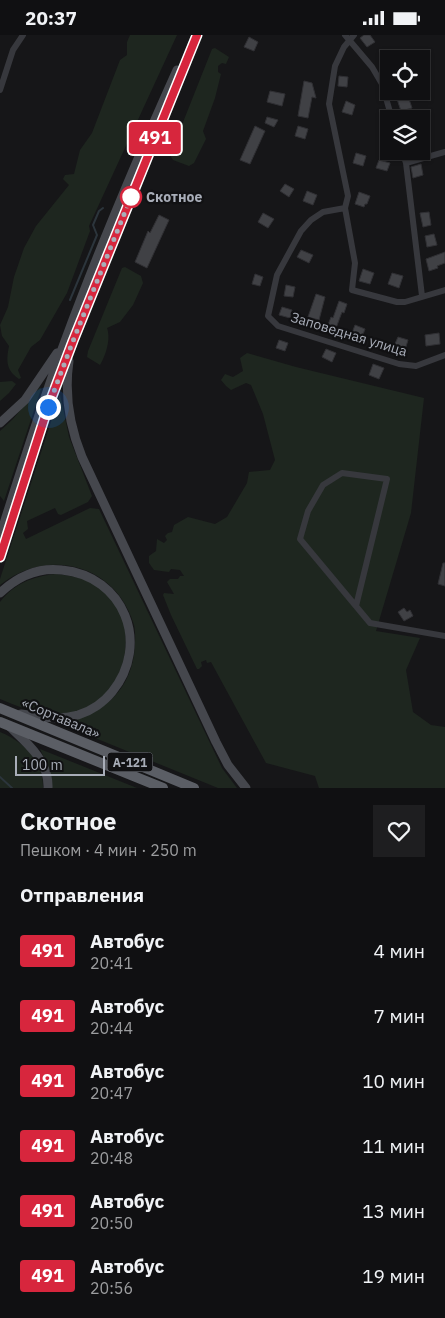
<!DOCTYPE html>
<html lang="ru">
<head>
<meta charset="utf-8">
<style>
	body { margin:0; font-family:"IBM Plex Sans",sans-serif; background:#1e1e20; color:#f1f3f6; height:100vh; display:flex; flex-direction:column; font-size:19px; white-space:nowrap }
	* { box-sizing:border-box; margin:0 }
	p { font-size:16px; color:#9c9d9f }
	.icon { flex:none; width:28px; height:28px; fill:none; stroke:currentColor; stroke-width:2; stroke-linecap:round; stroke-linejoin:round }
	.map { position:relative; height:753px; overflow:hidden }
	.details { display:flex; flex-direction:column; background:#101012; flex:1 }
	.details>* { flex:none }
	.badge { padding:0 10px; border-radius:4px; font-size:18px; line-height:32px }
	.fabs { position:absolute; left:380px; top:15px; display:grid; gap:10px }
	.fabs a { display:grid; place-items:center; width:50px; height:50px; border-radius:0px; background:#101012; box-shadow:0 1px 4px #0004,0 0 0 1px #303032; font-size:25px }
	.scale { position:absolute; left:15px; bottom:12px; width:90px; box-sizing:border-box; padding-left:5px; border:2px solid #a8adb8; border-top:0; font-size:14px; line-height:18px; white-space:nowrap; color:#a8adb8; -webkit-text-stroke:4px #111113; paint-order:stroke }
	.you { position:absolute; width:25px; height:25px; margin:-12px; border:4px solid #fff; border-radius:50%; background:#1a73e8; box-shadow:0 0 0 8px #1a73e833 }
	.map>.badge { position:absolute; translate:-50% -50%; box-shadow:0 0 0 2px #fff }
	h2 { padding:0 20px; font-size:19px; line-height:45px }
	.round { display:grid; place-items:center; flex:none; width:52px; height:52px; border-radius:0px; background:#1e1e20 }
	.head { display:flex; align-items:center; justify-content:space-between; height:85px; padding:0 20px }
	h1 { font-size:24px; font-weight:700; line-height:38px }
	ul { padding:0; list-style:none }
	li { display:flex; align-items:center; gap:15px; height:65px; padding:0 20px }
	li div { flex:1 }
	li b { display:block; font-size:19px }
	li em { font-style:normal }
	li .badge { min-width:55px; font-weight:700; text-align:center }
	.status { display:flex; justify-content:space-between; align-items:center; height:35px; padding:0 25px; background:#101012; direction:ltr }
	.status svg { height:14px; fill:currentColor }
	.map>svg:first-child { display:block }
</style>
</head>
<body>
<div class="status"><b>20:37</b><svg viewBox="0 0 49 12"><path d="M0 12V9h3v3zM5 12V6h3v6zM10 12V3h3v9zM15 12V0h3v12zM26 1h20v11H26zM47 4h2v5h-2z"/></svg></div>
<div class="map">
<svg width="445" height="753" viewBox="0 0 445 753">
	<rect width="100%" height="100%" fill="#161618"/>
	<path fill="#1e261f" d="M130 0H177L89 191 90 196 67 258 40 305 31 312 18 335 21 343 19 344C6 335 6 326 9 311L2 301 0 290 8 272 14 242 24 213 36 191 69 150 63 144 65 140 74 139 80 115 92 98 120 25 127 20V7Z
		M215 13 229 22 226 29 222 28 218 31V37L221 39 215 63 203 96 206 104 194 128 189 131 173 125 170 120 212 14Z
		M125 232 141 241 143 248 133 270 120 287 107 293C111 304 106 320 100 330L87 322 88 316 122 233Z
		M247 318 296 332 424 363 411 478 376 596 420 603 406 635 413 677 431 690 445 692V753H319L315 741 266 728 211 627 207 628 206 625 201 627 202 631 199 634H197L171 580 163 560 164 558 174 559 167 547 170 544H178L180 541H184L180 535 171 534 169 537 154 535 149 528V521L156 516 157 504 164 508 167 505 165 501 168 498 172 497 174 490 188 482 215 489 227 482 247 448 249 437 270 435 275 425 263 379 251 350 246 348 231 355 226 351 221 345 225 339 233 342 243 336 240 323Z
		M12 346 16 349 9 358 0 366V347Z
		M40 352 41 354 4 466 0 461V396L13 384Z
		M60 359 69 402 92 461 88 467 61 480 58 479 55 473 27 486 28 494 23 498 26 504 90 473 99 474 211 710 222 733 237 753H218L63 690V688C100 680 128 659 134 620 135 610 136 599 134 590 116 529 48 512 0 550V544Z
		M55 539C65 540 75 541 85 545 152 570 132 677 59 679 38 680 19 672 0 664V567C15 548 32 542 55 539Z
		M0 697C23 706 44 726 43 753H0Z
		M40 714 137 753H52L49 733Z"/>
	<g fill="none" stroke-linecap="round" stroke-linejoin="round">
		<path stroke="#2c353c" stroke-width="2" d="M70 265 97 200 93 190 99 176 103 173
			M0 742 12 753"/>
	</g>
	<path fill="#404145" stroke="#303034" d="M364 0H370L375 7 367 12 360 3Z
		M249 2 258 7 254 16 244 12Z
		M339 41 348 42 347 52 338 51Z
		M304 46 312 48 316 63 312 62 308 83 298 81Z
		M270 56 285 59 282 71 267 67Z
		M408 61 412 73 401 76 397 64Z
		M346 66 355 70 352 80 342 77Z
		M267 82 278 85 274 92 265 88Z
		M255 91 265 96 250 129 240 125Z
		M298 91 308 94 305 104 295 101Z
		M356 118 366 121 363 131 353 128Z
		M379 125 390 128 387 136 376 133Z
		M421 129 423 140 413 143 411 132Z
		M285 149 294 154 289 162 280 156Z
		M307 156 317 160 313 170 303 166Z
		M359 157 370 161 367 169H365L364 172 355 169Z
		M429 177 431 190 423 192 420 178Z
		M263 178 274 184 268 193 258 187Z
		M159 180 169 185 147 233 135 227 148 196 150 198Z
		M434 199 437 210 427 212 425 201Z
		M301 215 313 220 309 228 297 222Z
		M445 217V228L437 231 438 233 429 236 426 224Z
		M363 234 374 238 370 249 359 246Z
		M392 238 403 241 399 253 388 249Z
		M255 239 263 242 260 251 252 249Z
		M286 250 295 252 293 262 284 261Z
		M316 259 325 262 319 285 308 282Z
		M339 266 347 269 344 278 342 277 336 293 328 290 331 282 333 283Z
		M282 272 292 275 290 283 279 280Z
		M355 290 365 294 362 302 352 298Z
		M439 298 440 309 426 311 425 300Z
		M398 302 408 305 405 315 394 311Z
		M279 305 288 308 285 316 276 313Z
		M326 314 336 318 332 327 322 322Z
		M373 329 384 333 379 344 369 340Z
		M443 528H445V551L438 549Z
		M404 573 407 577 410 575 413 581 404 586 398 577Z"/>
	<g fill="none" stroke-linecap="round" stroke-linejoin="round">
		<path stroke="#37383d" stroke-width="6" d="M345 0 372 32 382 49 392 84
			M354 0 344 12 335 31 329 69 348 161 345 173 323 177 311 185 301 196 277 240 268 281 278 291 399 329 416 331 445 320
			M0 55 13 15 23 0
			M402 116 406 128 422 261
			M406 128 445 117
			M345 173 355 228 352 255 397 267H405L445 255
			M356 571 387 444 342 438 323 450 308 476 300 504 370 588 445 601"/>
		<path stroke="#45474d" stroke-width="9" d="M69 326C64 360 69 390 82 422L216 707 228 730 246 753
			M0 388 25 365 57 318
			M0 501C21 435 41 370 65 306 99 214 137 124 177 35
			M0 522 48 372 73 306 197 0
			M0 558C17 542 38 532 62 535 124 541 151 609 112 657 104 667 91 676 78 680 59 685 40 682 21 679
			M10 692C27 708 49 726 48 753"/>
		<path stroke="#5b5e65" stroke-width="10" d="M0 673 194 753
			M0 687 163 753"/>
	</g>
	<g fill="none" stroke-linecap="round" stroke-linejoin="round">
		<defs>
			<path id="line" d="M0 522 48 372 73 306 197 0"/>
		</defs>
		<use href="#line" stroke="#fff" stroke-width="11"/>
		<use href="#line" stroke="#d7263d" stroke-width="8"/>
		<path stroke="#a8adb8" stroke-width="5" stroke-dasharray="0 9" d="M48 372 73 306 131 162"/>
	</g>
	<circle fill="#fff" stroke="#d7263d" stroke-width="2.5" cx="131" cy="162" r="10"/>
	<g text-anchor="middle" dominant-baseline="central" stroke-width="4.5" stroke-linejoin="round" paint-order="stroke">
		<rect fill="#111113" stroke="#7b7e86" stroke-width="1" x="107.5" y="717.5" width="45" height="19" rx="4"/>
		<g font-size="12" font-weight="bold" fill="#a8adb8">
			<text x="130" y="727">А-121</text>
		</g>
		<g font-size="14" font-weight="bold" fill="#a8adb8" stroke="#111113" text-anchor="start">
			<text x="146" y="162">Скотное</text>
		</g>
		<g font-size="14" fill="#a8adb8" stroke="#111113">
			<text transform="translate(349 299) rotate(17)">Заповедная улица</text>
			<text transform="translate(61 683) rotate(23)">«Сортавала»</text>
		</g>
	</g>
</svg>
<div class="fabs">
<a><svg class="icon" aria-label="locate" viewBox="0 0 24 24"><circle cx="12" cy="12" r="6"/><path d="M12 2v4M12 18v4M2 12h4M18 12h4"/></svg></a>
<a><svg class="icon" aria-label="layers" viewBox="0 0 24 24"><path d="M12 4l9 5-9 5-9-5zM3 14l9 5 9-5"/></svg></a>
</div>
<div class="scale">100 m</div>
<div class="you" style="left:48px;top:372px"></div>
<b class="badge" style="left:155px;top:103px;background:#d7263d;color:#fff">491</b>
</div>
<section class="details">
<div class="head"><div><h1>Скотное</h1><p>Пешком · 4 мин · 250 m</p></div><a class="round"><svg class="icon" aria-label="heart" viewBox="0 0 24 24"><path d="M12 20l-8-8c-3-5 5-10 8-4 3-6 11-1 8 4z"/></svg></a></div>
<h2>Отправления</h2>
<ul>
<li><span class="badge" style="background:#d7263d;color:#fff">491</span><div><b>Автобус</b><p>20:41</p></div><em>4 мин</em></li>
<li><span class="badge" style="background:#d7263d;color:#fff">491</span><div><b>Автобус</b><p>20:44</p></div><em>7 мин</em></li>
<li><span class="badge" style="background:#d7263d;color:#fff">491</span><div><b>Автобус</b><p>20:47</p></div><em>10 мин</em></li>
<li><span class="badge" style="background:#d7263d;color:#fff">491</span><div><b>Автобус</b><p>20:48</p></div><em>11 мин</em></li>
<li><span class="badge" style="background:#d7263d;color:#fff">491</span><div><b>Автобус</b><p>20:50</p></div><em>13 мин</em></li>
<li><span class="badge" style="background:#d7263d;color:#fff">491</span><div><b>Автобус</b><p>20:56</p></div><em>19 мин</em></li>
</ul>
</section>
</body>
</html>
